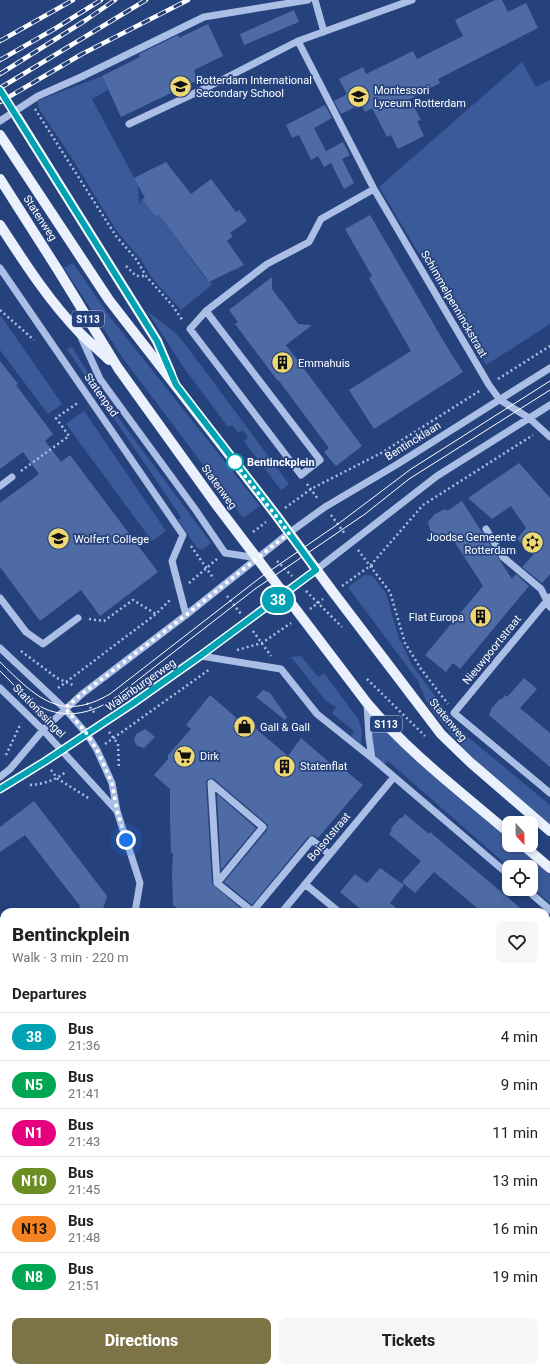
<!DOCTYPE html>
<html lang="en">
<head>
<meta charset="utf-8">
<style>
	body { margin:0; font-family:Roboto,sans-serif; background:#f6f6f6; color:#202124; height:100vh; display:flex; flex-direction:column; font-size:15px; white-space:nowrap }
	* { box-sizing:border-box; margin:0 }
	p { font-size:13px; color:#757577 }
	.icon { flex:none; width:22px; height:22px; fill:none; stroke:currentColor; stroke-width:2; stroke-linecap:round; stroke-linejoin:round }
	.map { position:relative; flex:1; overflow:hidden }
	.panel { position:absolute; left:0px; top:908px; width:550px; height:464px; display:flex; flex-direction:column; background:#fff; border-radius:12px 12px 0 0; box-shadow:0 2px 6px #0003 }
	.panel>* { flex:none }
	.badge { padding:0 8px; border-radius:13px; font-size:14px; line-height:26px }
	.needle { width:26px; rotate:158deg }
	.fabs { position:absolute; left:502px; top:816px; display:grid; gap:8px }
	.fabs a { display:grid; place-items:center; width:36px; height:36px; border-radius:8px; background:#fff; box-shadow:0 2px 6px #0003; font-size:20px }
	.you { position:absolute; width:20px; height:20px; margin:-10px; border:3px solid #fff; border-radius:50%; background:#1a73e8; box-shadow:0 0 0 6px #1a73e833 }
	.map>.badge { position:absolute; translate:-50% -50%; box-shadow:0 0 0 2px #fff }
	h2 { padding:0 12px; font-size:15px; line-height:36px }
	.round { display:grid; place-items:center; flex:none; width:42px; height:42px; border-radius:8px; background:#f6f6f6 }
	.head { display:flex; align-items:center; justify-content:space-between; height:68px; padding:0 12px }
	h1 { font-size:19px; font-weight:800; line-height:30px }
	.action { display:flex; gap:8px; margin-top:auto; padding:8px 12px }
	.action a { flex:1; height:46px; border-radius:8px; background:#7c7347; color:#fff; font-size:16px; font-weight:800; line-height:46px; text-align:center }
	.action a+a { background:#f6f6f6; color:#202124 }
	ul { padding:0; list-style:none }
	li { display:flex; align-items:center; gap:12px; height:48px; padding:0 12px; border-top:1px solid #e0e0e0 }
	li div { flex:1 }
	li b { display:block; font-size:15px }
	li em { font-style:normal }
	li .badge { min-width:44px; font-weight:700; text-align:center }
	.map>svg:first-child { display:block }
</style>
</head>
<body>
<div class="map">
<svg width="550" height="1372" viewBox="0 0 550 1372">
	<rect width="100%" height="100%" fill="#26427c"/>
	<path fill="#3a5a9a" d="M522 62 536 87 550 80V324L486 365 379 187Z
		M102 76 108 90 92 99 138 185 139 205 142 199 155 216 159 215 205 278 213 284 181 310 152 278 142 261 116 230 70 155 39 109 37 101Z
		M73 263 110 317 260 506 243 518 122 357 64 268Z
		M147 311 173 331 182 340 289 484 281 490 244 441 248 438 243 430 238 433 232 425 228 427 184 368Z
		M1 316 62 404 48 414 0 350V317Z
		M72 347 101 394 211 543 203 549H198L178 520 181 517 67 349Z
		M84 411 166 531 152 541 66 424Z
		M365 575H370L373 577 386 593 398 636 412 665 457 725 468 737 550 805V825L490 775 456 740 434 713 426 701 418 681 348 587Z
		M301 656 318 677 324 673 358 719 362 730 361 744 351 736 354 731 332 713 336 707 326 701 291 657Z
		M375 720 410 754 509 838V845H518L550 872V903L531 886V867H509L388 761 383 765C371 753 373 738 372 722Z
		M550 1292V1339L546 1341V1293Z
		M251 1368H292L282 1372H241Z
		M355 1368H477L467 1372H345Z"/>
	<path fill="#465a85" stroke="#a0b8e5" d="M550 1266V1292L546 1293V1268Z
		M292 1368H355L345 1372H282Z"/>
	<path fill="#4f6ba5" d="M495 0H502L508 12 526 3 538 28 438 79 440 83 410 99 421 120 417 121 424 136 398 149 391 135 387 137 372 108 365 112 361 104 341 114 334 101 347 94 339 79 363 67 366 74 413 51 417 59 463 36 455 20Z
		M294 10 299 22 244 45 240 34Z
		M208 24 223 56 194 70 198 80 121 117 102 76 140 57 139 54 178 35 179 38Z
		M325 105 332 118 314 128 326 151 343 142 350 155 342 159 354 183 344 189 331 163 324 167 318 156 311 160 299 135 292 138 286 125Z
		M166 162 191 194 211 179 236 212 239 210 247 221 230 233 233 236 227 241 244 265 209 282 159 215 155 216 142 199 145 198 134 178Z
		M370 215 447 347 463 372 374 429 349 390 411 351 369 278 372 276 345 229Z
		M272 277V289L280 300H281L298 324 312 325 286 345 362 446 336 466 324 452 329 448 279 381 277 380 235 324 238 322 229 310Z
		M0 361 18 384 16 385 53 434 45 441 61 462 70 455 158 572 100 616 81 590 40 621 0 567V503L39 474 23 452 0 469Z
		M519 463 550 498V574L542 583 522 567 534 554 517 539 526 528 511 506 492 519 468 498Z
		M462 501 512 579 516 574 529 586 460 669 453 663 446 672 425 655 483 586 452 538 443 539 436 538 431 533 428 522 435 514 445 509 447 511Z
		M524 678 537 689 520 708 550 733V767L489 715 491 711V709L500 699H502L505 695 507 697Z
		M263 690 270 693 287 717 285 720 256 697Z
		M210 695 240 721 243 718 288 756 301 738 337 769 340 766 363 785 318 838 313 835 308 837 252 905 224 882 267 830 268 825 214 779 211 778 207 780 206 783 212 884 245 912H182L173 905 172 874 173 853H171L170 820V789L154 775 168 759V755L191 729 186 725Z
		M145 729 155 737 144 748 137 746 134 740 136 734Z
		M217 794 256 828 221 870Z
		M34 801 107 896 102 912H78L80 906 25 835 0 852V827Z
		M405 814 429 834 430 832 525 912H482L434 872 415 893 402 882 421 861 389 834 392 830 391 828 400 818H402Z
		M380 868 404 885 390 903 401 912H364L340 892 355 874 367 883Z"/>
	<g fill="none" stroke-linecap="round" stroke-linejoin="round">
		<path stroke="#475e90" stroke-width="10" stroke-dasharray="10 5" stroke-linecap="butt" d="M0 90 17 117"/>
		<path stroke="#abbee5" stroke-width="2.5" stroke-dasharray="2 3" stroke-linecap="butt" d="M35 109 116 236 136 259 146 276 172 305 183 321
			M126 266 136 276H145
			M0 310 34 340
			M498 379 550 346
			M21 471 69 436 56 418 79 402
			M307 484 318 499
			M285 508 311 489 383 452 481 390
			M331 515 345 534
			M253 532 266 522
			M191 546 214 579
			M358 550 390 592 405 643 421 669 448 704
			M277 561 292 576
			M371 566H376
			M189 583 217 559
			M342 586 370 566 423 505 533 435
			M306 591 342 627
			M227 596 241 614
			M310 609 323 599
			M89 619 104 621 133 600 156 614
			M253 631 271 656
			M237 650 262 643 291 623
			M21 651 57 678 75 686
			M367 679 425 736
			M58 688 156 614 170 600
			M87 703 96 715
			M109 732 118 744 119 769
			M105 744 210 669
			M6 755 21 723
			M51 770 58 779 90 799
			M30 785C44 784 56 780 67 771
			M546 1328 550 1326
			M433 1372 443 1368"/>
		<path stroke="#abbee5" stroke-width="7" d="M315 0 324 32
			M412 0 298 41 374 189 489 385 500 400 529 418 550 437
			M0 121 38 96 81 77 204 17 308 0
			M129 124 210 86 298 41
			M0 268 183 535 172 561 186 615
			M206 311 320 460 301 475 190 329 206 311 267 264 309 242 321 219 374 189
			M81 337 100 379 195 509 225 553 258 558
			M0 486 12 477
			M486 529 503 557 541 589 550 607
			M550 597 454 713 550 793
			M0 598 26 632 43 644 78 618
			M0 648 65 709 87 734 97 750 112 783 117 811 140 883 135 912
			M201 656 281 669 317 714 372 758 509 875
			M0 688 43 730 117 811
			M367 704 369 738 372 758
			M0 777 10 769 43 730 82 694 186 615 289 533 325 507 396 465 550 368
			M0 789 44 762 132 705 285 594 437 476 550 405
			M217 883 263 827 211 783 217 883 253 912
			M305 884 339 912
			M526 889 550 910
			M253 911 312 840 329 854
			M282 912 394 777
			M0 1027 4 1028
			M546 1237 550 1236
			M0 1331 4 1318
			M546 1353 550 1352
			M139 1372 141 1368
			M208 1372 218 1368
			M497 1372 507 1368"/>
		<path stroke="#ebf0fd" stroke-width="10" d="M17 117 157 341 171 374
			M0 135 109 300 276 515 333 592 441 734 471 763 550 831
			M0 179 58 270 118 368 218 507 367 703C408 752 461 792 509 833
			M0 225C24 262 49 301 80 333 89 342 100 351 109 360
			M523 845 550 868"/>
		<path stroke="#fff" stroke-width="1" d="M0 662C36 697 60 723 110 694L261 577 338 524 411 469 550 381
			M0 671C10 680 18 691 29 699 55 720 85 717 112 700L255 589 365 514 409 479 550 390"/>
		<defs>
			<path id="rail" d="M0 41 73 0
				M0 60 56 28 101 0
				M0 74 86 20 115 0
				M0 88 146 0
				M0 102 82 54 188 0"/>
		</defs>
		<use href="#rail" stroke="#fff" stroke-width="4.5"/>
		<use href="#rail" stroke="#26427c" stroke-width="3" stroke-dasharray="9" stroke-linecap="butt"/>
	</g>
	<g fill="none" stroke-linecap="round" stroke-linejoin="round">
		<defs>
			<path id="line" d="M0 90 157 341 176 385 276 515 316 570 200 656 132 704 44 762 0 789"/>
		</defs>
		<use href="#line" stroke="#fff" stroke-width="9"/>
		<use href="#line" stroke="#00a3b4" stroke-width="6"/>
		<path stroke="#fff" stroke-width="4" stroke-dasharray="0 7.2" d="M126 840 117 811 112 783 97 750 87 734 65 708 82 694 186 615 289 533 232 459 235 462"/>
	</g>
	<defs>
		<symbol id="school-disc" viewBox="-11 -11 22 22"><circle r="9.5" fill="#edd871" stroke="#26427c"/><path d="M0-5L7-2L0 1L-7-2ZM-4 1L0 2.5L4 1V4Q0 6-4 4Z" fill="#111"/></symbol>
		<symbol id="building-disc" viewBox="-11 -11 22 22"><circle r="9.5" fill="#edd871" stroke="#26427c"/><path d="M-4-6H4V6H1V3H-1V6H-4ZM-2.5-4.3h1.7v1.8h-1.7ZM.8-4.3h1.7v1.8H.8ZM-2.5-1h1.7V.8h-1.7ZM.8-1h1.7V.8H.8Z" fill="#111"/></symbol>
		<symbol id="synagogue-disc" viewBox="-11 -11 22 22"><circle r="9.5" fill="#edd871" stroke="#26427c"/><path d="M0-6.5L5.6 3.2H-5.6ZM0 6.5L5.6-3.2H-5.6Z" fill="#111"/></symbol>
		<symbol id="shop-disc" viewBox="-11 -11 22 22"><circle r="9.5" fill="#edd871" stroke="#26427c"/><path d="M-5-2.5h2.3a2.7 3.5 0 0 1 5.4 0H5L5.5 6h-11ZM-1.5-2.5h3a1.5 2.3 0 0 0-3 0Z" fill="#111"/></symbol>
		<symbol id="supermarket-disc" viewBox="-11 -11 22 22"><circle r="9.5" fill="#edd871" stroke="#26427c"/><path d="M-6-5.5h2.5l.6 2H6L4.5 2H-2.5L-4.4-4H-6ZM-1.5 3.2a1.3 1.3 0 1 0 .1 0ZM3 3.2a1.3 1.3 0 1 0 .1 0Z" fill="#111"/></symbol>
	</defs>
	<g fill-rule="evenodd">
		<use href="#school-disc" x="168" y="74" width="25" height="25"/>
		<use href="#school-disc" x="346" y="84" width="25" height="25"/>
		<use href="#building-disc" x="270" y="350" width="25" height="25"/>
		<use href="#school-disc" x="46" y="526" width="25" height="25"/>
		<use href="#synagogue-disc" x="520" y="530" width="25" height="25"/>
		<use href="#building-disc" x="468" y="604" width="25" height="25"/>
		<use href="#shop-disc" x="232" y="714" width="25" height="25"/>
		<use href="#supermarket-disc" x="172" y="744" width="25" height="25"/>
		<use href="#building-disc" x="272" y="754" width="25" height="25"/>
	</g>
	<circle fill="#fff" stroke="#00a3b4" stroke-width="2" cx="235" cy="462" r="8"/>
	<g text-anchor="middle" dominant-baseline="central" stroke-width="3.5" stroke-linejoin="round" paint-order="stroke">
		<g fill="#26427c" stroke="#bec6d8" stroke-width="1">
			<rect x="72" y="311" width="32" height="16" rx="3"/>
			<rect x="370" y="716" width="32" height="16" rx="3"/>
		</g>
		<g font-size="10" font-weight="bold" fill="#fff">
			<text x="88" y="319">S113</text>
			<text x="386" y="724">S113</text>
		</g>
		<g font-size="11" fill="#fff" stroke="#26427c" text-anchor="start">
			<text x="196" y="80">Rotterdam International<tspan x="196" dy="13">Secondary School</tspan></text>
			<text x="374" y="90">Montessori<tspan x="374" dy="13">Lyceum Rotterdam</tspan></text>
			<text x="298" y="363">Emmahuis</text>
			<text x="516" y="537" text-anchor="end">Joodse Gemeente<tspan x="516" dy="13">Rotterdam</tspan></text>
			<text x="74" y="539">Wolfert College</text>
			<text x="464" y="617" text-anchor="end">Flat Europa</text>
			<text x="260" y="727">Gall &amp; Gall</text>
			<text x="200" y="756">Dirk</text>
			<text x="300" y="766">Statenflat</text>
		</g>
		<g font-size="11" fill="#fff" stroke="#26427c">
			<text transform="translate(40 218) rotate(57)">Statenweg</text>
			<text transform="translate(454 304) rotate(60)">Schimmelpenninckstraat</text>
			<text transform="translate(101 395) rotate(55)">Statenpad</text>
			<text transform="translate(413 441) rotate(-32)">Bentincklaan</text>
			<text transform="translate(219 487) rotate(54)">Statenweg</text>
			<text transform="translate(492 650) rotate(-51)">Nieuwpoortstraat</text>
			<text transform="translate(141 685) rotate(-35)">Walenburgerweg</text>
			<text transform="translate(39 711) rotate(46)">Stationssingel</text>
			<text transform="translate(448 720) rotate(50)">Statenweg</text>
			<text transform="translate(329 837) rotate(-50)">Boisotstraat</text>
		</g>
		<g font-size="11" font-weight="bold" fill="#fff" stroke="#26427c" text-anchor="start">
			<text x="247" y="462">Bentinckplein</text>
		</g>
	</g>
</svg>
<div class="fabs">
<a><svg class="needle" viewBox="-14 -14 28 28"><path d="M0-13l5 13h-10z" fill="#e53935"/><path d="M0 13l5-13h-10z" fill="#757577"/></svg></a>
<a><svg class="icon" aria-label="locate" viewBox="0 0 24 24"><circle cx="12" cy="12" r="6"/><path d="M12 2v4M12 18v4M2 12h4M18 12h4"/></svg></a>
</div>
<div class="you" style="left:126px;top:840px"></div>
<b class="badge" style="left:278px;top:600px;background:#00a3b4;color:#fff">38</b>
<section class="panel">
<div class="head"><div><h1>Bentinckplein</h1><p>Walk · 3 min · 220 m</p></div><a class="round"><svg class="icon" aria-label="heart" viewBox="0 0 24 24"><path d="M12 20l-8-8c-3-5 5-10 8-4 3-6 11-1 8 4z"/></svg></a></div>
<h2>Departures</h2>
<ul>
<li><span class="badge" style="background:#00a3b4;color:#fff">38</span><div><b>Bus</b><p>21:36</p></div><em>4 min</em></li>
<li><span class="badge" style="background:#00a651;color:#fff">N5</span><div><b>Bus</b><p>21:41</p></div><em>9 min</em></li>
<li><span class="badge" style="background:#e6007e;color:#fff">N1</span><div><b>Bus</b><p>21:43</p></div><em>11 min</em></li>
<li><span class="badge" style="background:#6b8e23;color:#fff">N10</span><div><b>Bus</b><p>21:45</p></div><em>13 min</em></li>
<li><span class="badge" style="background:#f58220;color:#111">N13</span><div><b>Bus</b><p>21:48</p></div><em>16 min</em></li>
<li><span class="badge" style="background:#00a651;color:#fff">N8</span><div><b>Bus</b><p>21:51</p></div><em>19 min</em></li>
</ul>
<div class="action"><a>Directions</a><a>Tickets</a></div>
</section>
</div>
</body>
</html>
